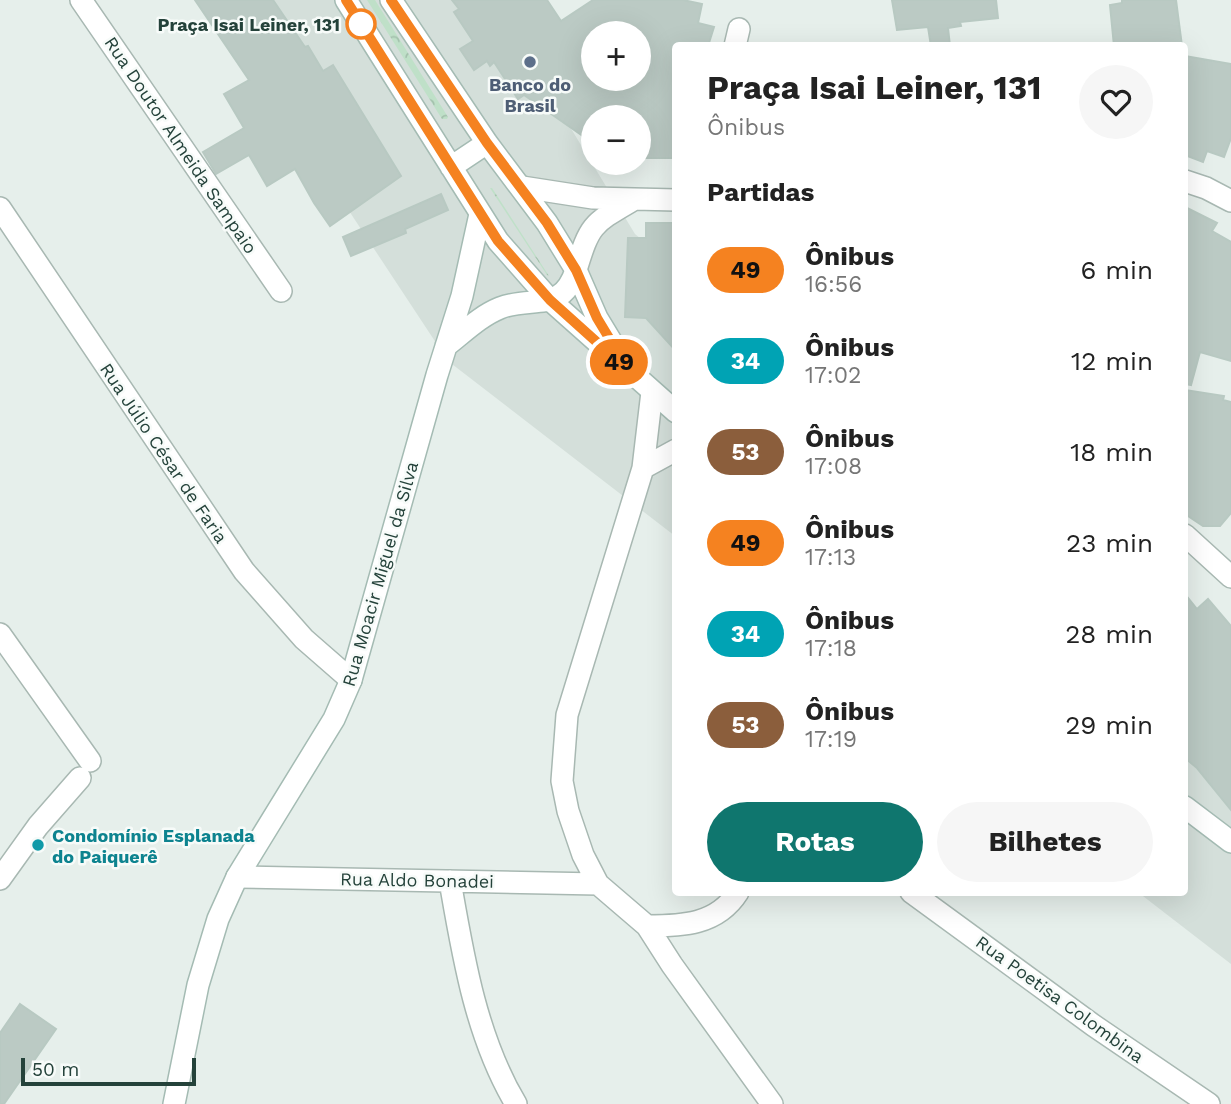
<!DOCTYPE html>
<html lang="pt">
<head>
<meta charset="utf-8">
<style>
	body { margin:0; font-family:"Work Sans",sans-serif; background:#f6f6f6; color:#222; height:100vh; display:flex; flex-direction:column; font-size:26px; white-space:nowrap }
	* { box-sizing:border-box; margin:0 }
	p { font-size:23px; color:#767676 }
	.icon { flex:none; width:38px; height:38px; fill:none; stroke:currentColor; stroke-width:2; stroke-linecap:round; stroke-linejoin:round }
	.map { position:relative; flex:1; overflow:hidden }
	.sheet { position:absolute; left:672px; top:42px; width:516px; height:854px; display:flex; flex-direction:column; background:#fff; border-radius:7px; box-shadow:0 7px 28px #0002 }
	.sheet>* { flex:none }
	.badge { padding:0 14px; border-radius:23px; font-size:24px; line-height:46px }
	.fabs { position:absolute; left:581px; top:21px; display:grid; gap:14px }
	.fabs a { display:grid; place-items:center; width:70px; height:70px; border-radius:50%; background:#fff; box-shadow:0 7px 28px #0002; font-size:35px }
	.scale { position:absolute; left:21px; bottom:18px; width:175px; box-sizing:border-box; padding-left:7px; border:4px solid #24423a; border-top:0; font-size:19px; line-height:24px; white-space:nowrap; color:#24423a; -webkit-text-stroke:5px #f7fbf9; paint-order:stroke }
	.map>.badge { position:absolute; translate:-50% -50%; box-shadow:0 0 0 4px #fff }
	h2 { padding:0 35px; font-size:26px; line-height:63px }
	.round { display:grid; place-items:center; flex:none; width:74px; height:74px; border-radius:37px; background:#f6f6f6 }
	.summary { display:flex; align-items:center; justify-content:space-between; height:119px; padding:0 35px }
	h1 { font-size:33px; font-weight:700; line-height:52px }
	.primary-button { display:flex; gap:14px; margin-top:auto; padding:14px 35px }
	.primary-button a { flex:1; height:80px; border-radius:42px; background:#0f766e; color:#fff; font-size:28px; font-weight:700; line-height:80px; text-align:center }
	.primary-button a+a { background:#f6f6f6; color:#222 }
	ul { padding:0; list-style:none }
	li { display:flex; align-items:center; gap:21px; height:91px; padding:0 35px }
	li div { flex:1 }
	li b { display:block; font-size:26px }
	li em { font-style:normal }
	li .badge { min-width:77px; font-weight:700; text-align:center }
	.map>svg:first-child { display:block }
</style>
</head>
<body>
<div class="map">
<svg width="1231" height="1104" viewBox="0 0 1231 1104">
	<defs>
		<pattern id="forest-crowns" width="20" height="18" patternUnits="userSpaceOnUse" patternTransform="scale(1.75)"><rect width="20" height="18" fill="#bfe0c8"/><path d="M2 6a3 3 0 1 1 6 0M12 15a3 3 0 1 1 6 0" fill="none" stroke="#a4c1ad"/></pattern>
	</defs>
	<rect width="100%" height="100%" fill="#e6efeb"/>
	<path fill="#d4dfda" d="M210 0H493L635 234 675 267V536L448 361Z
		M1185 689 1231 727V964L1139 893 1185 892Z"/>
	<path fill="url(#forest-crowns)" d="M367 0H375L448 117 447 119H442Z
		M490 188H492L549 276 547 275Z"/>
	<path fill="#bbcac4" stroke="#b8c9c2" stroke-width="2" fill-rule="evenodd" d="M195 0H273L305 47 308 46 323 71 333 65 401 176 330 226 314 203 295 169 267 186 249 155 216 174 203 152 244 128 224 94 249 80Z
		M452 0H547L561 21 593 0H683L702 4 698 23 714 27 708 46H676V158H639V117H593V143L524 95 518 99 494 62 490 66 487 61 474 70 460 49 473 41 454 12 459 9ZM593 33H639V79H593Z
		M892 0H996L998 18 960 22 961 26 948 28 950 46H931L928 27 897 30Z
		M1122 0H1176L1182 46H1114L1110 5 1122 3Z
		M1185 56 1231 64V138L1224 157 1207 151 1203 162 1185 155Z
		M441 194 448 210 405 229 406 233 351 256 343 237Z
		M1185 207 1217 223 1212 231 1231 242V361L1200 352 1191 385 1185 384Z
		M646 223H676V351L646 318 625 317 628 238H646Z
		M1185 390 1224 396 1223 400 1231 402V513L1220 526H1203L1185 514Z
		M1185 594 1197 609 1208 599 1231 626V810L1197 768 1185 758Z
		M20 1004 56 1029 4 1104H0V1033Z"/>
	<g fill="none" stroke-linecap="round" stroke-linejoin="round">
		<defs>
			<path id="street" d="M81 0 281 291
				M735 46 739 29
				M1185 181 1206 188 1231 201
				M522 187 593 198 676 200
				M0 208 244 571 304 639 351 680
				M576 270C590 224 592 224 633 200
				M652 392 643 468 567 715 562 781 568 811 583 855 598 884 647 926 672 965 772 1104
				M643 468 676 450
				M1185 535 1231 577
				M0 634 90 761
				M237 877 598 884
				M0 879 38 826 80 778
				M450 881C463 956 476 1037 516 1104
				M911 892 1093 1025 1209 1104
				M647 926C682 926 717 925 738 892"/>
			<path id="secondary" d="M346 0 498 241 550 300 676 412
				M391 0 487 143 547 223 576 270 597 318 617 351
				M451 167 487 143
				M446 346C463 333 480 316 500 308 533 295 562 314 576 270
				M1185 807 1231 842
				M174 1104 198 985 218 919 237 877 334 719 351 680 437 375 462 296 480 214"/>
		</defs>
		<use href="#street" stroke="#a8b8b2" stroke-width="24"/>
		<use href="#secondary" stroke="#a4bbb3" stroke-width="24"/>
		<use href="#street" stroke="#fff" stroke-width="21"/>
		<use href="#secondary" stroke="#fff" stroke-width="21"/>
	</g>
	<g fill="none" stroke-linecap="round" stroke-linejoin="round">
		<defs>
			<path id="line" d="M346 0 498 241 550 300 629 371 597 318 576 270 547 223 487 143 391 0"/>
		</defs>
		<use href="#line" stroke="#fff" stroke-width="16"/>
		<use href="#line" stroke="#f58220" stroke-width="10"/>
	</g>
	<circle fill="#fff" stroke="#f58220" stroke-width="3.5" cx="361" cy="24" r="14"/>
	<circle fill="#5c6f8a" stroke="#f7fbf9" stroke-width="2.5" cx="530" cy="62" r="7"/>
	<circle fill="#0f9aa8" stroke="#f7fbf9" stroke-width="2.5" cx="38" cy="845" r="7"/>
	<g text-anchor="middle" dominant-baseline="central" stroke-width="5" stroke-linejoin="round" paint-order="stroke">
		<g font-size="18" font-weight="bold" fill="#24423a" stroke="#f7fbf9" text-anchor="end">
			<text x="340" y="24">Praça Isai Leiner, 131</text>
		</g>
		<g font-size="18" font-weight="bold" fill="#4e5e75" stroke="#f7fbf9">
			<text x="530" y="84">Banco do<tspan x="530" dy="21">Brasil</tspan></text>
		</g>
		<g font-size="18" fill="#24423a" stroke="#f7fbf9">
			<text transform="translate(181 145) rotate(56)">Rua Doutor Almeida Sampaio</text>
			<text transform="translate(164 453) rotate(56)">Rua Júlio César de Faria</text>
			<text transform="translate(380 574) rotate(-74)">Rua Moacir Miguel da Silva</text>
			<text transform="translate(417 880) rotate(1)">Rua Aldo Bonadei</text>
			<text transform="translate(1060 999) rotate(36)">Rua Poetisa Colombina</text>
		</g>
		<g font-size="18" font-weight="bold" fill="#0d838f" stroke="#f7fbf9" text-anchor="start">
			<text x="52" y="835">Condomínio Esplanada<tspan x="52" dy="21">do Paiquerê</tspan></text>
		</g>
	</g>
</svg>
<div class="fabs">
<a>+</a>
<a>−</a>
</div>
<div class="scale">50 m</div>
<b class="badge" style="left:619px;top:362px;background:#f58220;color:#111">49</b>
<section class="sheet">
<div class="summary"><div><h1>Praça Isai Leiner, 131</h1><p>Ônibus</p></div><a class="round"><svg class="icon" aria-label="heart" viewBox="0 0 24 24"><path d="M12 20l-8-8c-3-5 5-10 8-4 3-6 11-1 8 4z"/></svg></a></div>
<h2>Partidas</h2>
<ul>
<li><span class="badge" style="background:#f58220;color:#111">49</span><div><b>Ônibus</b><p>16:56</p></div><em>6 min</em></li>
<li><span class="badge" style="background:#00a3b4;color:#fff">34</span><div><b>Ônibus</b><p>17:02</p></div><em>12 min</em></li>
<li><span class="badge" style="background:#8b5e3c;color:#fff">53</span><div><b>Ônibus</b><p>17:08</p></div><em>18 min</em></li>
<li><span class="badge" style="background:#f58220;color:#111">49</span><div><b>Ônibus</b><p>17:13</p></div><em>23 min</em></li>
<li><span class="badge" style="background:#00a3b4;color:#fff">34</span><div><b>Ônibus</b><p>17:18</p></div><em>28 min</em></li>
<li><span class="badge" style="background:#8b5e3c;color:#fff">53</span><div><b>Ônibus</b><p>17:19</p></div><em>29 min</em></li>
</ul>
<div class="primary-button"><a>Rotas</a><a>Bilhetes</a></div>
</section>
</div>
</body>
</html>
